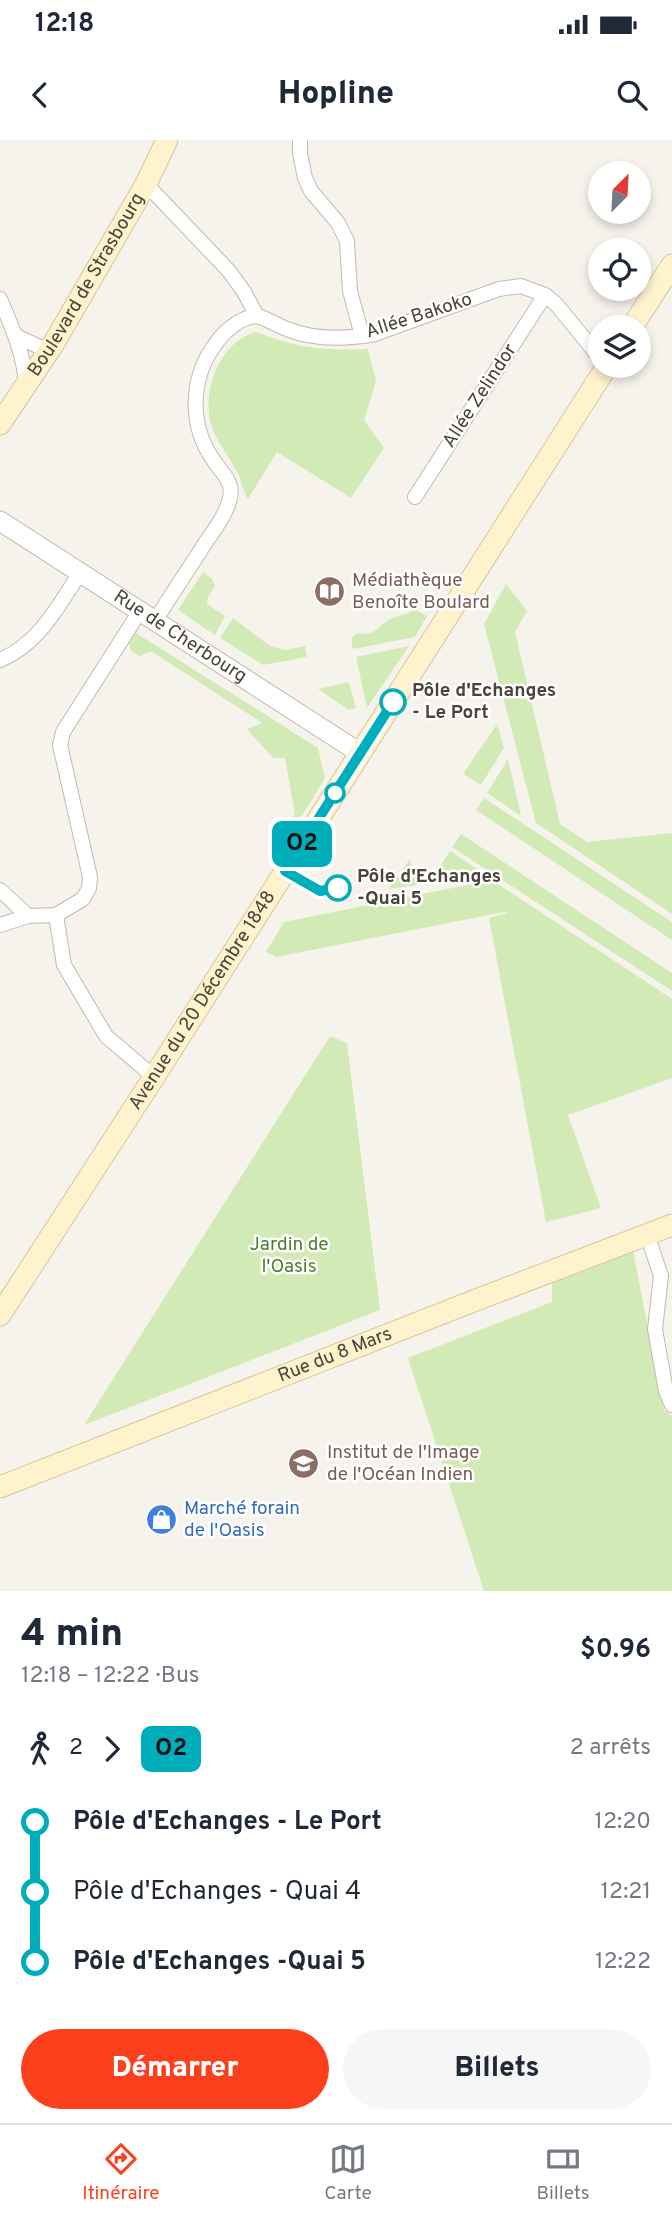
<!DOCTYPE html>
<html lang="fr">
<head>
<meta charset="utf-8">
<style>
	body { margin:0; font-family:Overpass,sans-serif; background:#f6f6f7; color:#1f2937; height:100vh; display:flex; flex-direction:column; font-size:26px; white-space:nowrap }
	* { box-sizing:border-box; margin:0 }
	p { font-size:23px; color:#747a83 }
	.icon { flex:none; width:38px; height:38px; fill:none; stroke:currentColor; stroke-width:2; stroke-linecap:round; stroke-linejoin:round }
	.map { position:relative; height:1451px; overflow:hidden }
	.side { display:flex; flex-direction:column; background:#fff; flex:1 }
	.side>* { flex:none }
	.badge { padding:0 14px; border-radius:10px; font-size:24px; line-height:46px }
	.needle { width:46px; rotate:24deg }
	.buttons { position:absolute; left:588px; top:21px; display:grid; gap:14px }
	.buttons a { display:grid; place-items:center; width:63px; height:63px; border-radius:50%; background:#fff; box-shadow:0 4px 10px #0003; font-size:35px }
	.map>.badge { position:absolute; translate:-50% -50%; box-shadow:0 0 0 4px #fff }
	.legs { display:flex; align-items:center; gap:10px; height:77px; padding:0 21px; font-size:23px }
	.legs p { margin-inline-start:auto }
	.overview { display:flex; align-items:center; justify-content:space-between; height:119px; padding:0 21px }
	h1 { font-size:38px; font-weight:800; line-height:52px }
	.primary-button { display:flex; gap:14px; margin-top:auto; padding:14px 21px }
	.primary-button a { flex:1; height:80px; border-radius:42px; background:#fc3f1d; color:#fff; font-size:28px; font-weight:800; line-height:80px; text-align:center }
	.primary-button a+a { background:#f6f6f7; color:#1f2937 }
	ul { padding:0 21px; list-style:none }
	li { display:flex; align-items:center; gap:24px; height:70px; font-size:26px }
	li i { display:grid; place-items:center; width:10px; height:100%; margin:0 9px; background:currentColor }
	li i::after { content:''; width:18px; height:18px; margin:-9px; border:5px solid; border-radius:50%; background:#fff }
	li p { margin-inline-start:auto }
	li:first-child i { background:linear-gradient(#0000 50%,currentColor 0) }
	li:last-child i { background:linear-gradient(currentColor 50%,#0000 0) }
	.status { display:flex; justify-content:space-between; align-items:center; height:49px; padding:0 35px; background:#fff; direction:ltr }
	.status svg { height:19px; fill:currentColor }
	header { display:flex; justify-content:space-between; align-items:center; height:91px; padding:0 21px; background:#fff; font-size:32px; font-weight:800 }
	.tab-bar { display:flex; justify-content:space-around; align-items:center; height:98px; border-top:2px solid #e0e1e3; background:#fff; font-size:19px; color:#747a83 }
	.tab-bar a { display:grid; justify-items:center; gap:4px }
	.tab-bar .selected { color:#fc3f1d }
	.map>svg:first-child { display:block }
</style>
</head>
<body>
<div class="status"><b>12:18</b><svg viewBox="0 0 49 12"><path d="M0 12V9h3v3zM5 12V6h3v6zM10 12V3h3v9zM15 12V0h3v12zM26 1h20v11H26zM47 4h2v5h-2z"/></svg></div>
<header><svg class="icon" aria-label="back" viewBox="0 0 24 24"><path d="M15 5l-7 7 7 7"/></svg>Hopline<svg class="icon" aria-label="search" viewBox="0 0 24 24"><circle cx="10" cy="10" r="6"/><path d="M15 15l6 6"/></svg></header>
<div class="map">
<svg width="672" height="1451" viewBox="0 0 672 1451">
	<rect width="100%" height="100%" fill="#f6f3ec"/>
	<path fill="#d2eab5" d="M256 192C298 208 322 211 368 209L376 241 364 280 384 308 351 358 277 312 248 359C243 351 242 342 238 334 229 315 212 297 209 275 205 243 223 200 256 192Z
		M203 432 212 439 215 446 208 457 207 464 225 476 215 495 178 470Z
		M506 444 527 471 515 492 560 684 587 702 672 693V774L536 683 484 484Z
		M414 469 427 476 415 497 353 509 351 499 357 493C377 497 378 484 393 478 401 474 407 476 414 469Z
		M233 478 270 506 285 510 305 506 307 517 263 525 220 498Z
		M136 493 318 608 325 638 289 697 282 687 295 674 285 618H273L247 589 262 583 151 511 140 516 131 511 129 503Z
		M409 506 367 568 356 517Z
		M349 542 356 568 349 570 318 549Z
		M497 584 504 608 481 645 463 634Z
		M508 619 521 676 487 653Z
		M484 658 672 782V800L476 670Z
		M461 694 672 833V851L452 707Z
		M450 711 483 733 429 743Z
		M410 719 417 745 389 749Z
		M492 740 672 859V938L568 975 601 1068 546 1082 489 778 508 773 504 772 276 817 266 812 284 782Z
		M330 896 347 903 380 1170 84 1285Z
		M633 1111 664 1270 672 1276V1451H484L408 1218 552 1162V1143Z"/>
	<g fill="none" stroke-linecap="round" stroke-linejoin="round">
		<defs>
			<path id="minor" d="M300 0V13L305 38 311 51 338 83 347 101 350 151 362 196
				M146 44 229 131 244 152 257 176C268 179 276 185 287 189 314 200 347 199 375 194L499 149 521 146 545 155 556 164 600 218
				M0 159C12 187 24 214 26 244
				M16 196 42 208 54 203
				M415 357 545 155
				M155 481C171 455 188 430 204 405 214 390 226 375 230 358 234 342 222 333 214 321 189 286 190 240 214 206 223 192 240 177 257 176
				M0 520C39 504 58 466 80 433
				M0 750 28 776
				M56 775 64 825 106 896 154 937
				M0 785 28 776 56 775 83 759 89 748 90 737 60 605 63 592 140 471
				M647 1094 661 1136 655 1189 666 1251 672 1265"/>
			<g id="tertiary">
				<path id="s1" d="M0 381 360 613"/>
			</g>
			<g id="secondary">
				<path d="M632 187 672 125"/>
				<path id="s2" d="M0 284 54 203 146 44 167 0"/>
				<path id="s3" d="M0 1175 154 937 607 226"/>
				<path id="s4" d="M0 1347 471 1162 672 1085"/>
			</g>
		</defs>
		<use href="#minor" stroke="#c2bbae" stroke-width="16"/>
		<use href="#tertiary" stroke="#c2bbae" stroke-width="21"/>
		<use href="#secondary" stroke="#d6c79b" stroke-width="23"/>
		<use href="#minor" stroke="#fff" stroke-width="14"/>
		<use href="#tertiary" stroke="#fff" stroke-width="19"/>
		<use href="#secondary" stroke="#fff3cd" stroke-width="21"/>
	</g>
	<g fill="none" stroke-linecap="round" stroke-linejoin="round">
		<defs>
			<path id="line-1" d="M338 748 320 751 285 731 393 562"/>
		</defs>
		<use href="#line-1" stroke="#fff" stroke-width="16"/>
		<use href="#line-1" stroke="#00adba" stroke-width="10"/>
	</g>
	<defs>
		<symbol id="library-disc" viewBox="-11 -11 22 22"><circle r="9.5" fill="#8d6e63" stroke="#fff"/><path d="M-6-4Q-3-5.5-.7-3.5V5Q-3 3-6 4ZM6-4Q3-5.5 .7-3.5V5Q3 3 6 4Z" fill="#fff"/></symbol>
		<symbol id="university-disc" viewBox="-11 -11 22 22"><circle r="9.5" fill="#8d6e63" stroke="#fff"/><path d="M0-5L7-2L0 1L-7-2ZM-4 1L0 2.5L4 1V4Q0 6-4 4Z" fill="#fff"/></symbol>
		<symbol id="shop-disc" viewBox="-11 -11 22 22"><circle r="9.5" fill="#3f7fe0" stroke="#fff"/><path d="M-5-2.5h2.3a2.7 3.5 0 0 1 5.4 0H5L5.5 6h-11ZM-1.5-2.5h3a1.5 2.3 0 0 0-3 0Z" fill="#fff"/></symbol>
	</defs>
	<g fill-rule="evenodd">
		<use href="#library-disc" x="312" y="434" width="35" height="35"/>
		<use href="#university-disc" x="286" y="1306" width="35" height="35"/>
		<use href="#shop-disc" x="144" y="1362" width="35" height="35"/>
	</g>
	<g fill="#fff" stroke="#00adba" stroke-width="3.5">
		<circle cx="393" cy="562" r="12"/>
		<circle cx="335" cy="653" r="9"/>
		<circle cx="338" cy="748" r="12"/>
	</g>
	<g text-anchor="middle" dominant-baseline="central" stroke-width="5" stroke-linejoin="round" paint-order="stroke">
		<g font-size="19" fill="#4b4439" stroke="#fff">
			<text stroke="none"><textPath href="#s2" startOffset="164">Boulevard de Strasbourg</textPath></text>
			<text transform="translate(419 176) rotate(-18)">Allée Bakoko</text>
			<text transform="translate(480 256) rotate(-57)">Allée Zelindor</text>
			<text stroke="none"><textPath href="#s1" startOffset="214">Rue de Cherbourg</textPath></text>
			<text stroke="none"><textPath href="#s3" startOffset="374">Avenue du 20 Décembre 1848</textPath></text>
			<text stroke="none"><textPath href="#s4" startOffset="360">Rue du 8 Mars</textPath></text>
		</g>
		<g font-size="19" fill="#785e54" stroke="#fff" text-anchor="start">
			<text x="352" y="441">Médiathèque<tspan x="352" dy="22">Benoîte Boulard</tspan></text>
			<text x="327" y="1313">Institut de l'Image<tspan x="327" dy="22">de l'Océan Indien</tspan></text>
		</g>
		<g font-size="19" font-weight="bold" fill="#4b4439" stroke="#fff" text-anchor="start">
			<text x="412" y="551">Pôle d'Echanges<tspan x="412" dy="22">- Le Port</tspan></text>
			<text x="357" y="737">Pôle d'Echanges<tspan x="357" dy="22">-Quai 5</tspan></text>
		</g>
		<g font-size="19" fill="#4a7f2a" stroke="#fff">
			<text x="289" y="1105">Jardin de<tspan x="289" dy="22">l'Oasis</tspan></text>
		</g>
		<g font-size="19" fill="#366cbe" stroke="#fff" text-anchor="start">
			<text x="184" y="1369">Marché forain<tspan x="184" dy="22">de l'Oasis</tspan></text>
		</g>
	</g>
</svg>
<div class="buttons">
<a><svg class="needle" viewBox="-14 -14 28 28"><path d="M0-13l5 13h-10z" fill="#e53935"/><path d="M0 13l5-13h-10z" fill="#747a83"/></svg></a>
<a><svg class="icon" aria-label="locate" viewBox="0 0 24 24"><circle cx="12" cy="12" r="6"/><path d="M12 2v4M12 18v4M2 12h4M18 12h4"/></svg></a>
<a><svg class="icon" aria-label="layers" viewBox="0 0 24 24"><path d="M12 4l9 5-9 5-9-5zM3 14l9 5 9-5"/></svg></a>
</div>
<b class="badge" style="left:302px;top:704px;background:#00adba;color:#111">O2</b>
</div>
<section class="side">
<div class="overview"><div><h1>4 min</h1><p>12:18 – 12:22 · Bus</p></div><b>$0.96</b></div>
<div class="legs"><svg class="icon" aria-label="walk" viewBox="0 0 24 24"><circle cx="13" cy="4" r="2"/><path d="M13 8l-2 6 4 7M11 14l-3 7M7 12l3-4h3l4 4"/></svg>2<svg class="icon" aria-label="forward" viewBox="0 0 24 24"><path d="M9 5l7 7-7 7"/></svg><b class="badge" style="background:#00adba;color:#111">O2</b><p>2 arrêts</p></div>
<ul>
<li><i style="color:#00adba"></i><b>Pôle d'Echanges - Le Port</b><p>12:20</p></li>
<li><i style="color:#00adba"></i><span>Pôle d'Echanges - Quai 4</span><p>12:21</p></li>
<li><i style="color:#00adba"></i><b>Pôle d'Echanges -Quai 5</b><p>12:22</p></li>
</ul>
<div class="primary-button"><a>Démarrer</a><a>Billets</a></div>
</section>
<nav class="tab-bar">
<a class="selected"><svg class="icon" aria-label="directions" viewBox="0 0 24 24"><path d="M12 3l9 9-9 9-9-9zM9 14v-3h6M13 9l2 2-2 2"/></svg>Itinéraire</a>
<a><svg class="icon" aria-label="map" viewBox="0 0 24 24"><path d="M3 6l6-2 6 2 6-2v14l-6 2-6-2-6 2zM9 4v14M15 6v14"/></svg>Carte</a>
<a><svg class="icon" aria-label="tickets" viewBox="0 0 24 24"><path d="M3 7h18v10H3zM15 7v10"/></svg>Billets</a>
</nav>
</body>
</html>
